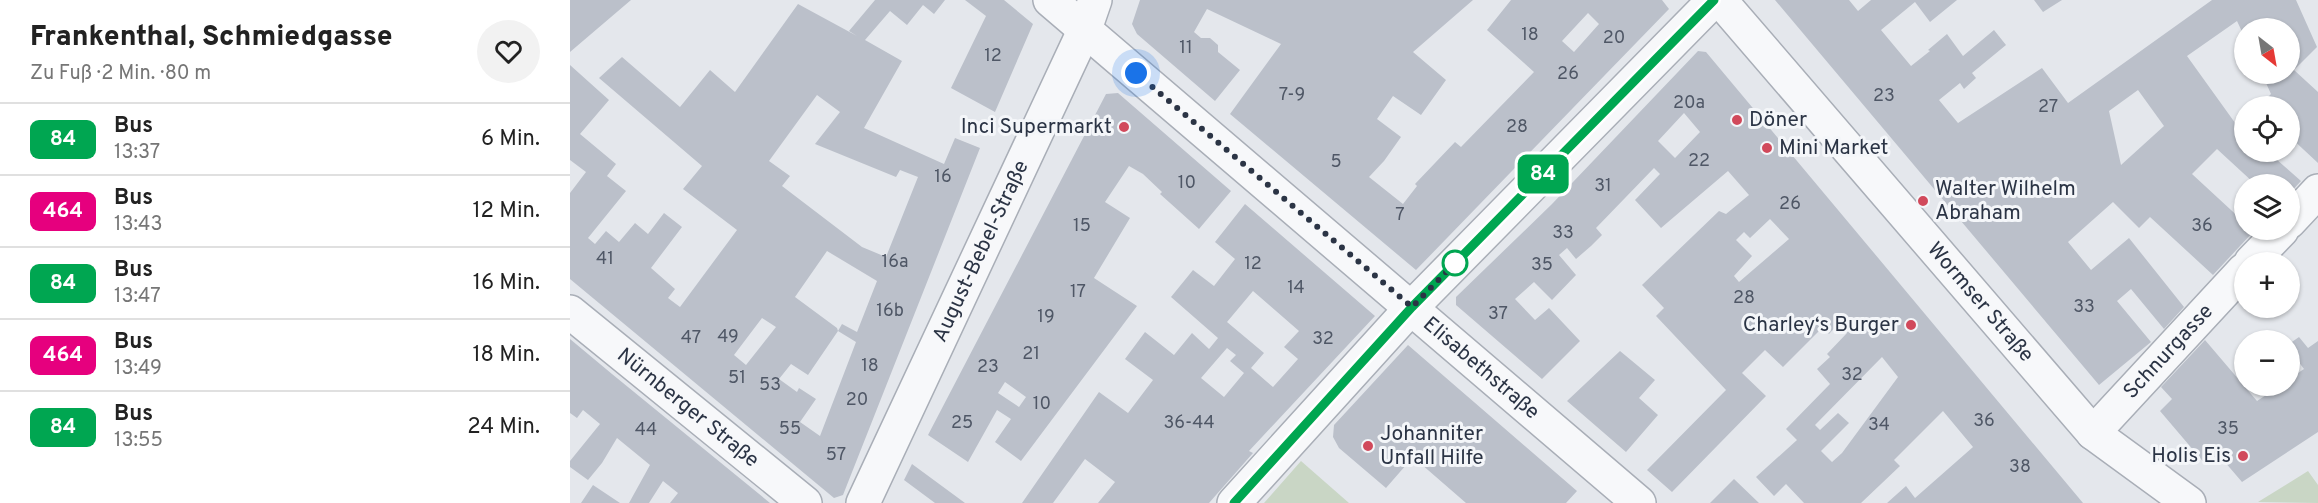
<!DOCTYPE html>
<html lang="de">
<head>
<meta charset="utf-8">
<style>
	body { margin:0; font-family:Overpass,sans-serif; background:#f2f2f2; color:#222; height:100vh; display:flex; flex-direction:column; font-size:22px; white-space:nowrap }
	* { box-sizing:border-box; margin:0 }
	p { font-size:20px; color:#767676 }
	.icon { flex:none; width:33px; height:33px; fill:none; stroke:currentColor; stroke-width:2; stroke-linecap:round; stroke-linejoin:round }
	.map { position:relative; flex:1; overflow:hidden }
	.side { display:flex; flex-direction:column; background:#fff; width:570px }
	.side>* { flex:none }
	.badge { padding:0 12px; border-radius:9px; font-size:21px; line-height:39px }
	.needle { width:39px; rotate:149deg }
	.buttons { position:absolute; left:1664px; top:18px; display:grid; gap:12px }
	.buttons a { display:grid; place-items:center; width:66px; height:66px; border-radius:50%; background:#fff; box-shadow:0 2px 4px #0004; font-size:30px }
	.you { position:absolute; width:30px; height:30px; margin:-15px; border:4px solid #fff; border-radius:50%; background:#1a73e8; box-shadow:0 0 0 9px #1a73e833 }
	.map>.badge { position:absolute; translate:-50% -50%; box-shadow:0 0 0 3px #fff }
	.round { display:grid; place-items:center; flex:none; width:63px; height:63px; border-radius:32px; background:#f2f2f2 }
	.summary { display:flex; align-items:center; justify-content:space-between; height:102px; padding:0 30px }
	h1 { font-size:28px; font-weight:800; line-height:45px }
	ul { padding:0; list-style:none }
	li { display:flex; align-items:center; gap:18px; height:72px; padding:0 30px; border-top:2px solid #e0e0e0 }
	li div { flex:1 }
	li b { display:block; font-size:22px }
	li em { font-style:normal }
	li .badge { min-width:66px; font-weight:700; text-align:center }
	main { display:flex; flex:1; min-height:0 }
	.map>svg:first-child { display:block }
</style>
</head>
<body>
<main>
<section class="side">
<div class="summary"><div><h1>Frankenthal, Schmiedgasse</h1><p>Zu Fuß · 2 Min. · 80 m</p></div><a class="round"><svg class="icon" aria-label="heart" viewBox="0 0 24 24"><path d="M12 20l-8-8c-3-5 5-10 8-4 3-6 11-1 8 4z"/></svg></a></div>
<ul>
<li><span class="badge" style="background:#00a651;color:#fff">84</span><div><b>Bus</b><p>13:37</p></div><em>6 Min.</em></li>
<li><span class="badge" style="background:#e6007e;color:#fff">464</span><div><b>Bus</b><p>13:43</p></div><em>12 Min.</em></li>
<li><span class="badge" style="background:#00a651;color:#fff">84</span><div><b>Bus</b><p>13:47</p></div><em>16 Min.</em></li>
<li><span class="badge" style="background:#e6007e;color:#fff">464</span><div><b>Bus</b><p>13:49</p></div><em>18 Min.</em></li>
<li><span class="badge" style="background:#00a651;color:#fff">84</span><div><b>Bus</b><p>13:55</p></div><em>24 Min.</em></li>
</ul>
</section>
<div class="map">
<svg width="1748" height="503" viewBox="0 0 1748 503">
	<rect width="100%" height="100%" fill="#e4e7ec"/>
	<path fill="#c9d6c5" d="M731 461 779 503H694Z
		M1738 471 1748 485V503L1688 502Z"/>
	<path fill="#bbc0ca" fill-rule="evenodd" d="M0 0H61L0 52Z
		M305 0H375L364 14 353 5 337 25 320 11 295 40 332 61 294 128 374 164 385 138 410 148 273 495 264 498 0 279V193L16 172 0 160V65L39 100 10 134 46 164 37 176 56 191 18 238 25 244 36 231 49 242 65 223 78 234 94 213 112 227 81 268 105 289 98 298 110 307 167 230 113 189 132 166 29 78 52 57 110 107 140 70 165 92 228 4 287 36 279 31ZM247 95 270 112 245 144 326 177 330 170 348 177 316 257 292 247 212 186 220 176 199 161ZM257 251 307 281 287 332 272 324 268 331 267 328 225 297ZM192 318 206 327 176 365 164 355ZM268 331 286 342 250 436 230 422 246 399 229 388 227 392 209 379 221 364 238 375Z
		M395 0H434L463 24 425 112 381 88 416 16Z
		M570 0H903L843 52 876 80 851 115 823 96 807 119 831 137 814 161 799 177 833 204 847 186 845 184 885 142 891 147 964 72 917 30 941 0H1092L1099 9 846 270 660 114 711 44 637 9 624 32 631 38H640L648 45V52L670 70 645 101 567 34 562 24ZM1018 13 1029 24 1004 52 992 41Z
		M1205 0H1279L1288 11 1301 0H1387L1360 22 1345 2 1311 30 1341 66 1360 51 1358 50 1377 34 1393 56 1424 30 1436 45 1402 73 1406 78 1394 89 1390 83 1369 100 1388 123 1472 68 1498 103 1642 0H1726L1747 47 1724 70 1748 92V163L1719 136V106H1689L1701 94 1692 74H1719V28H1674V36L1667 21 1617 56 1668 127 1670 125 1674 129V152H1698L1731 181 1719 194V184H1685L1647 149 1622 174 1674 222V230L1684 231 1643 275 1580 217 1569 228 1543 202 1498 242 1521 270 1559 238 1614 307 1594 329 1561 289 1547 301 1581 342 1529 385ZM1568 90 1594 126 1551 165 1539 111Z
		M1464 0H1492L1473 12Z
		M1128 51 1136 52 1513 503H1317L1336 486 1345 498 1403 447 1373 411 1324 460 1330 466 1291 503H1234L1216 484 1204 496 1186 477 1227 440 1216 429 1260 384 1247 369 1260 357 1257 354 1277 333 1268 324 1259 334 1253 327 1213 367 1195 350 1172 373 1196 396 1102 492 1077 470 1156 390 1086 316 1094 308 1072 285 1149 211 1156 214 1179 195 1158 171 1091 228 1065 200 1090 174 1084 168 1026 228 1032 235 1021 246 1006 259 997 248 989 255 1006 275 982 300 964 282 945 299 965 320 979 308 1010 341 972 379 886 305V297L982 204ZM1114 113 1130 132 1105 158 1088 141ZM1200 219 1219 239 1169 282 1164 276 1182 256 1166 240 1174 232 1180 238ZM1312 357 1328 377 1272 453 1262 462 1251 451 1279 423 1268 413 1250 430 1245 425Z
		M548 93 661 191 629 229 590 194 592 192 573 174 559 166 535 202 560 218 524 278 567 306 451 461 425 442 441 419 427 410 398 462 358 435 536 94ZM435 382 456 397 449 407 428 393Z
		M675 204 805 316 679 451 683 453 639 503H528L545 482 515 459 483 503H452L529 392 558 413 583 380 555 359 575 332 604 355 622 333 639 349 648 338 601 297 623 270 644 286 665 259 645 242ZM683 291 729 331 714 347 728 359 703 387 681 368 694 353 657 322ZM657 348 666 355 660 361 674 373 654 397 631 378Z
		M1729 337 1738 348 1748 341V432L1672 482 1648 454 1636 465 1590 411 1602 399 1591 387 1635 340 1687 401 1710 386H1719V379L1734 369 1719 349V344Z
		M0 339 42 374 200 503H100L108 493 93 481 79 503H59L80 465 47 438 32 463 18 480 0 467V461L30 424 13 410 7 418 0 413Z
		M838 345 1007 491 996 503H896L843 457 816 488 769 448 763 437 764 425Z
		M1050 351 1085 380 1069 398 1088 415 1056 452 997 401Z
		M342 464 395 503H365L334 480Z
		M1164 479 1189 503H1140Z
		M23 485 50 503H11Z"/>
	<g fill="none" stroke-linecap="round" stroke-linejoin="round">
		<defs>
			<g id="minor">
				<path id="s1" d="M480 0 1069 503"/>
				<path id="s2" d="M1150 0 1523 433 1619 503"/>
				<path d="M1719 222 1748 191"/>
				<path d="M1681 262 1712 230"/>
				<path id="s3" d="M0 312 235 503"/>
				<path id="s4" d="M1523 433 1674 270"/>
				<path id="s5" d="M293 503 515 29 525 0"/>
				<path d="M664 503 842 307 1144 0"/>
			</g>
		</defs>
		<use href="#minor" stroke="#a9aeb7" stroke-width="36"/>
		<use href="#minor" stroke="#f7f8fa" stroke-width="33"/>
	</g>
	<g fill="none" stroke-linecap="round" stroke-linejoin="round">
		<defs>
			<path id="line" d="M664 503 842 307 1144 0"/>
		</defs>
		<use href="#line" stroke="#fff" stroke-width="14"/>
		<use href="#line" stroke="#00a651" stroke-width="9"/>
		<path stroke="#2b3445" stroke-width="6" stroke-dasharray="0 10.8" d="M566 73 842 307 892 256 885 263"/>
	</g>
	<g fill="#d1495b" stroke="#f4f6f9" stroke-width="2">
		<circle cx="1167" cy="120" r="6"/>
		<circle cx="554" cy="127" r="6"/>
		<circle cx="1197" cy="148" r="6"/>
		<circle cx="1353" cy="201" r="6"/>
		<circle cx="1341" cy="325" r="6"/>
		<circle cx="798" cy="446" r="6"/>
		<circle cx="1673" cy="456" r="6"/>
	</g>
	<circle fill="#fff" stroke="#00a651" stroke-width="3" cx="885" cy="263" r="12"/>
	<g text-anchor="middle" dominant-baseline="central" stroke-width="6" stroke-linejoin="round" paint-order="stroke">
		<g font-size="18" fill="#4f5766">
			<text x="960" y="35">18</text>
			<text x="1044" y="38">20</text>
			<text x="616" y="48">11</text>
			<text x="423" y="56">12</text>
			<text x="998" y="74">26</text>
			<text x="722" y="95">7-9</text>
			<text x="1314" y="96">23</text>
			<text x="1119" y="103">20a</text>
			<text x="1478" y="107">27</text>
			<text x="947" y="127">28</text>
			<text x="1129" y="161">22</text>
			<text x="766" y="162">5</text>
			<text x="373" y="177">16</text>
			<text x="617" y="183">10</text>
			<text x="1033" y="186">31</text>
			<text x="1220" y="204">26</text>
			<text x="830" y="215">7</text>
			<text x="512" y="226">15</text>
			<text x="1632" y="226">36</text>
			<text x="993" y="233">33</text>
			<text x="35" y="259">41</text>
			<text x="325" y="262">16a</text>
			<text x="683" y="264">12</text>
			<text x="972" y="265">35</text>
			<text x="726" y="288">14</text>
			<text x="508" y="292">17</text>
			<text x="1174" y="298">28</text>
			<text x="1514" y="307">33</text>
			<text x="320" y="311">16b</text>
			<text x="928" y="314">37</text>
			<text x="476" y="317">19</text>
			<text x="158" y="337">49</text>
			<text x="121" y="338">47</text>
			<text x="753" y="339">32</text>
			<text x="461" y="354">21</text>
			<text x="300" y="366">18</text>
			<text x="418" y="367">23</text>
			<text x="1282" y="375">32</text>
			<text x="167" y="378">51</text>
			<text x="200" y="385">53</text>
			<text x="287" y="400">20</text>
			<text x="472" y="404">10</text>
			<text x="1414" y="421">36</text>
			<text x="392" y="423">25</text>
			<text x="619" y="423">36-44</text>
			<text x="1309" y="425">34</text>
			<text x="220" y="429">55</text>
			<text x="1658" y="429">35</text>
			<text x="76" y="430">44</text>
			<text x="266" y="455">57</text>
			<text x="1450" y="467">38</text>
		</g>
		<g font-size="21" fill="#2b3445" stroke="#f4f6f9" text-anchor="start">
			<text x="1179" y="120">Döner</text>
			<text x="542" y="127" text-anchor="end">Inci Supermarkt</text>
			<text x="1209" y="148">Mini Market</text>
			<text x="1365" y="189">Walter Wilhelm<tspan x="1365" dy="24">Abraham</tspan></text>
			<text x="1329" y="325" text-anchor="end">Charley‘s Burger</text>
			<text x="810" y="434">Johanniter<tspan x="810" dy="24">Unfall Hilfe</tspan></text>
			<text x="1661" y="456" text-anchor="end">Holis Eis</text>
		</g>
		<g font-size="21" fill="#2b3445" stroke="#f4f6f9">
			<text stroke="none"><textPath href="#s5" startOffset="278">August-Bebel-Straße</textPath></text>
			<text stroke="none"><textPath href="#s2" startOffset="399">Wormser Straße</textPath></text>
			<text stroke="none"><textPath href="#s4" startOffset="111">Schnurgasse</textPath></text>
			<text stroke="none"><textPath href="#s1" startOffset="567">Elisabethstraße</textPath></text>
			<text stroke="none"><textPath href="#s3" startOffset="152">Nürnberger Straße</textPath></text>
		</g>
	</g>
</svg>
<div class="buttons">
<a><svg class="needle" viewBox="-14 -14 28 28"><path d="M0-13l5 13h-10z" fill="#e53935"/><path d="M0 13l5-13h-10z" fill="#767676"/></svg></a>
<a><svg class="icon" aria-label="locate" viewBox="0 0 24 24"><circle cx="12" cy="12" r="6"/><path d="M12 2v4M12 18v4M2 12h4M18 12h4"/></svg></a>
<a><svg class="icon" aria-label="layers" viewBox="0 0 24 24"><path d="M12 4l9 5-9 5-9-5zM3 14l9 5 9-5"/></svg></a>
<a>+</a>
<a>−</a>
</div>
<div class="you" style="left:566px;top:73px"></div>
<b class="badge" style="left:973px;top:174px;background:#00a651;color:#fff">84</b>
</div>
</main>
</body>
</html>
